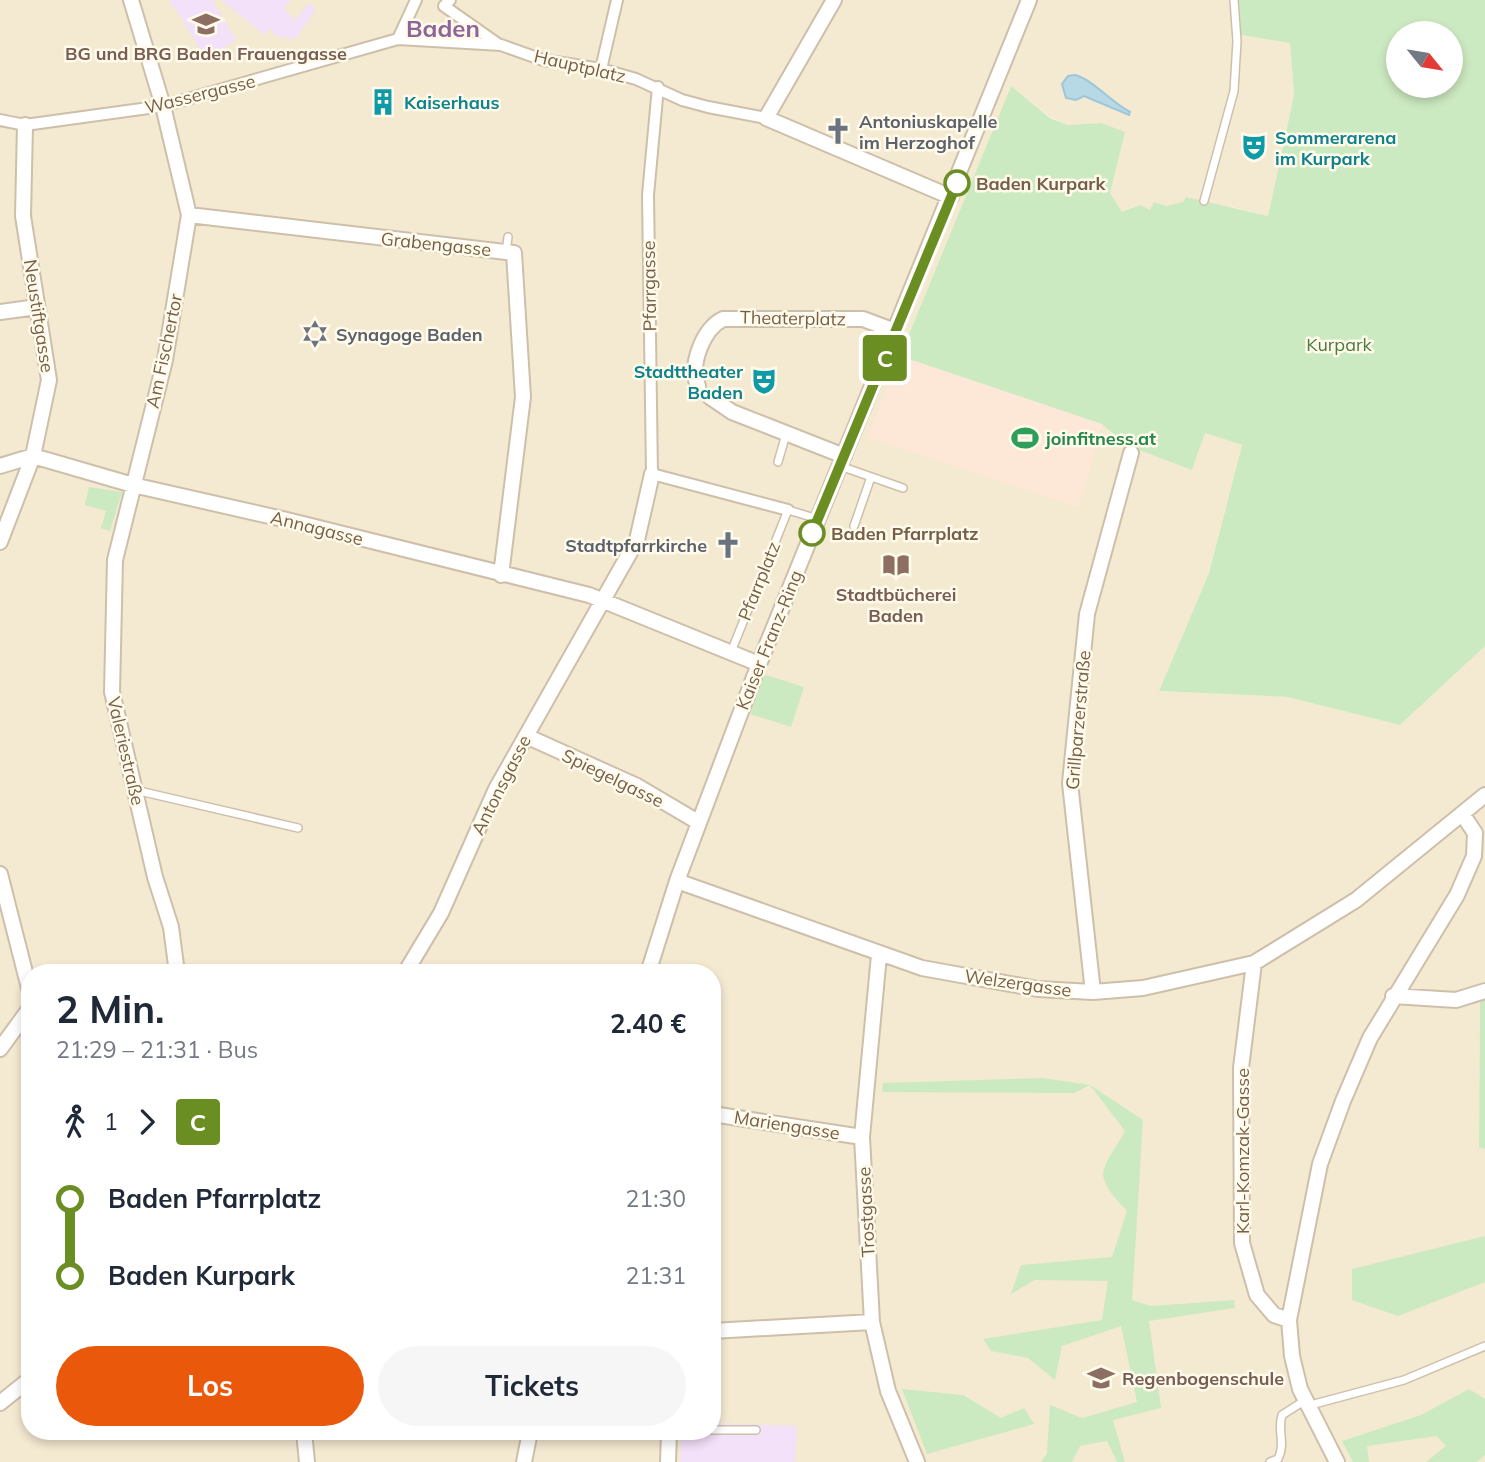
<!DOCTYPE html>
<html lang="de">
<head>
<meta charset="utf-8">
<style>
	body { margin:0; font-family:Mulish,sans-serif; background:#f6f6f7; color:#1f2937; height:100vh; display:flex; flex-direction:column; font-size:26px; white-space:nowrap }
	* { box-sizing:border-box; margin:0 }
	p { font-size:23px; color:#747a83 }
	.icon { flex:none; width:38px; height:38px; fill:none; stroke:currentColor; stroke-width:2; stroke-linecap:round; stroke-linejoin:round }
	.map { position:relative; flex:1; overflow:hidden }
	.drawer { position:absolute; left:21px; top:964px; width:700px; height:476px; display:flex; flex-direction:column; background:#fff; border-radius:28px; box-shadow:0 4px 10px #0003 }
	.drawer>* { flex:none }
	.badge { padding:0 14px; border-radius:5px; font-size:24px; line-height:46px }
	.needle { width:46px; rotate:120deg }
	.fabs { position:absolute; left:1386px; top:21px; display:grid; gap:14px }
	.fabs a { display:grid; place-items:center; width:77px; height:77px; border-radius:50%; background:#fff; box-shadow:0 4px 10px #0003; font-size:35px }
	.map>.badge { position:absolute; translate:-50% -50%; box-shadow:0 0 0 4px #fff }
	.legs { display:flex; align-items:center; gap:10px; height:77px; padding:0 35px; font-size:23px }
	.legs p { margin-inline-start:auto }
	.head { display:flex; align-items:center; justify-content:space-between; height:119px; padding:0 35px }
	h1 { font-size:38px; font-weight:700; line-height:52px }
	.primary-button { display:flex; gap:14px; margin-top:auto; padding:14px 35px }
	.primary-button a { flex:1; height:80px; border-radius:42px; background:#ea580c; color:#fff; font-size:28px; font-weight:700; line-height:80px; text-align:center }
	.primary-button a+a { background:#f6f6f7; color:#1f2937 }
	ul { padding:0 35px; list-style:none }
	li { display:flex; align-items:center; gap:24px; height:77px; font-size:26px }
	li i { display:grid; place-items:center; width:10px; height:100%; margin:0 9px; background:currentColor }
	li i::after { content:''; width:18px; height:18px; margin:-9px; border:5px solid; border-radius:50%; background:#fff }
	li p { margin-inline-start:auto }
	li:first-child i { background:linear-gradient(#0000 50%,currentColor 0) }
	li:last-child i { background:linear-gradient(currentColor 50%,#0000 0) }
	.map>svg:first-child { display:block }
</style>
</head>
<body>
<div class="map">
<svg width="1485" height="1462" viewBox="0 0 1485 1462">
	<rect width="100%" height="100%" fill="#fcf6e3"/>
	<path fill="#f4e9d1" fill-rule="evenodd" d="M0 0H1239L1241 35 1290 42 1294 95 1268 216 1232 207 1193 221 1123 214 1110 193 1101 123 1068 125 1050 117 1011 86 900 356 1102 424 1126 445 1192 469 1205 433 1242 445 1209 573 1159 691 1287 697 1400 725 1485 646V997L1480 1000 1479 1146 1485 1149V1462H0ZM30 973H712V1432H30Z"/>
	<path fill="#fde8d7" d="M900 356 1102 424 1079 507 867 438Z"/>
	<path fill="#f3e0f9" d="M170 0H212L236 40 206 59 175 8H172Z
		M221 0H290L284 9 295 20 309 3 316 9 297 37 291 39 274 35 271 28 265 35Z
		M712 1423 797 1426 795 1462H680L681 1432H712Z"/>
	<path fill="#cceac1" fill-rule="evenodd" d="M1239 0H1485V646L1400 725 1287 697 1159 691 1209 573 1242 445 1205 433 1192 470 1126 445 1102 424 900 356 1011 86 1050 118 1068 125 1101 123 1125 132 1110 193 1122 212 1140 205 1150 210 1154 202 1166 206 1183 202 1186 197 1268 216 1294 95 1290 43 1241 35ZM1398 33H1451V86H1398Z
		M89 487 122 492 110 531 101 528 106 511 85 505Z
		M763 674 804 687 791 727 750 714Z
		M1485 997V1149L1479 1147 1480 999Z
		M1043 1078 1090 1085 1143 1120 1132 1300 1151 1306 1234 1300 1235 1308 1149 1321 1161 1408 1113 1420 1125 1462H1117L1107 1441 1080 1446 1072 1462H1041L1047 1453 1050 1405 1082 1418 1137 1402 1121 1326 1062 1346 1055 1380 1028 1358 991 1351 983 1339 1102 1320 1108 1281 1035 1280 1011 1294 1021 1265 1112 1257 1127 1211C1090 1172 1102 1172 1125 1131L1090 1085 1074 1093 882 1092 883 1083Z
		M1485 1236V1282L1398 1316 1352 1300V1269Z
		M902 1389 963 1395 1001 1418 1024 1408 1034 1424 927 1454Z
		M1469 1389 1485 1399V1455L1477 1462H1426L1446 1446 1437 1436 1367 1446 1369 1462H1353L1342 1441 1421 1415Z"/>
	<path fill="#b7d9e6" stroke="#9ec6d8" stroke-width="2" d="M1075 75C1092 79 1111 102 1130 112L1129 115 1084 96 1076 100 1066 98 1062 84 1068 76Z"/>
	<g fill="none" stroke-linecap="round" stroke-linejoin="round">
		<defs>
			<path id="service" d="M1204 201 1234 91 1237 41 1234 0
				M506 252 508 237
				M778 462 786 434
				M840 466 903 488
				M854 526 871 477
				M731 652 788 510 818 519
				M135 790 298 828
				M1307 1406 1404 1380 1485 1346
				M712 1430H756
				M1270 1462 1278 1459C1286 1443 1277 1431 1282 1415L1304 1401"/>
			<path id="pedestrian" d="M450 0 444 6 498 44
				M398 39 416 0
				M601 69 617 0
				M658 87 648 195 652 474 788 510
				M0 120 25 125 163 106 398 39 501 45 543 60 601 69 636 79 682 100 708 107 766 118"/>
			<path id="minor" d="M131 0 163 106 189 215 165 360 115 560 112 692 155 877 171 927 177 973
				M834 0 766 118 951 197
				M189 215 514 253 523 397 501 575
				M0 312 37 307
				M698 386C689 365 703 329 723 319H863L895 331
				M710 397 732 412 844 456
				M33 456 133 485 287 520 589 595 759 664
				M0 466 33 456
				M0 542 33 456 49 380 23 216 25 125
				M526 736 637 786 698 822
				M0 874 30 992
				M677 881 922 968 1038 989 1093 992 1143 988 1254 963 1356 900 1485 795
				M879 955 862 1137 872 1322 888 1391 917 1462
				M1254 963 1241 1068 1242 1243 1257 1295 1274 1315 1289 1320
				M405 973 441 913 496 789 637 540 652 474
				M648 973 677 881 759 664 1029 0
				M1093 992 1070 783 1087 614 1131 453
				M1393 996 1456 1000 1485 991
				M0 1049 30 1008
				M712 1114 862 1137
				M712 1331 872 1322
				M0 1403 30 1379
				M304 1432 307 1462
				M524 1462 530 1432
				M668 1462 669 1432
				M1337 1462 1300 1389 1292 1356 1289 1320 1320 1164 1343 1101 1370 1038 1457 895 1474 856 1475 833 1463 815"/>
		</defs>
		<use href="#service" stroke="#cebfaa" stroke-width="10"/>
		<use href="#pedestrian" stroke="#cebfaa" stroke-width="14"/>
		<use href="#minor" stroke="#cebfaa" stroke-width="18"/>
		<use href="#service" stroke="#fff" stroke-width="7"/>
		<use href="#pedestrian" stroke="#fff" stroke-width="10"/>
		<use href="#minor" stroke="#fff" stroke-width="14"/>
	</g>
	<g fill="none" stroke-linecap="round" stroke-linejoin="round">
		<defs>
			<path id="line-1" d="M812 533 957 183"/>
		</defs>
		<use href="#line-1" stroke="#fff" stroke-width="16"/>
		<use href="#line-1" stroke="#6b8e23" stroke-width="10"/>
	</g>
	<defs>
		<symbol id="school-bare" viewBox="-9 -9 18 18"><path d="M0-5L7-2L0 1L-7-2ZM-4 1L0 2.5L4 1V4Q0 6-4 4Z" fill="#8d6e63" stroke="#fffaea" stroke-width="2.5" paint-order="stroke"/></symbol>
		<symbol id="building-bare" viewBox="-9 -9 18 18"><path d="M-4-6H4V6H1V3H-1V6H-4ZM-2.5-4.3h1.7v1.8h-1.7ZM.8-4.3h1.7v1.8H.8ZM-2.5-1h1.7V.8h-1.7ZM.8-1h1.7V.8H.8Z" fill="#0f9aa8" stroke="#fffaea" stroke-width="2.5" paint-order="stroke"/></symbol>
		<symbol id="church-bare" viewBox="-9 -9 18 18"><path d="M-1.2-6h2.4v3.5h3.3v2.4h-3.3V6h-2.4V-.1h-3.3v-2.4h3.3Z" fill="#6b7280" stroke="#fffaea" stroke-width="2.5" paint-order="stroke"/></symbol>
		<symbol id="theatre-bare" viewBox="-9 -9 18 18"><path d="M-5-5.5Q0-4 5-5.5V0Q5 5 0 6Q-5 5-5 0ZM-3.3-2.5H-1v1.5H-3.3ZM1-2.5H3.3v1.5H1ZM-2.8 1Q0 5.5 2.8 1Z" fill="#0f9aa8" stroke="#fffaea" stroke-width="2.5" paint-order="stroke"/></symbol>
		<symbol id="synagogue-bare" viewBox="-9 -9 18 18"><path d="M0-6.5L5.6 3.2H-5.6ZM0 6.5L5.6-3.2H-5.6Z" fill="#6b7280" stroke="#fffaea" stroke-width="2.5" paint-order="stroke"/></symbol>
		<symbol id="stadium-bare" viewBox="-9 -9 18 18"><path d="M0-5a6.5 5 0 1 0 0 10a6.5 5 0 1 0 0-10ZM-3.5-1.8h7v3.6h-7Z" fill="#2e9e5b" stroke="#fffaea" stroke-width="2.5" paint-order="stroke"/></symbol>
		<symbol id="library-bare" viewBox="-9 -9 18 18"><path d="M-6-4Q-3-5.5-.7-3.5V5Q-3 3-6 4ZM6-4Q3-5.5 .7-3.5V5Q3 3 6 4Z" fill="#8d6e63" stroke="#fffaea" stroke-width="2.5" paint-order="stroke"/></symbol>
	</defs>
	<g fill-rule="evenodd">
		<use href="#school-bare" x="187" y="5" width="38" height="38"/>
		<use href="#building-bare" x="364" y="83" width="38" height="38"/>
		<use href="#church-bare" x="819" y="112" width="38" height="38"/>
		<use href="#theatre-bare" x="1235" y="128" width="38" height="38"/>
		<use href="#synagogue-bare" x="296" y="315" width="38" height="38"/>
		<use href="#theatre-bare" x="745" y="362" width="38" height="38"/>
		<use href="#stadium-bare" x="1006" y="419" width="38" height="38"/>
		<use href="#church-bare" x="709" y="526" width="38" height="38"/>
		<use href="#library-bare" x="877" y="546" width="38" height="38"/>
		<use href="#school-bare" x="1082" y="1359" width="38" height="38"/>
	</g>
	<g fill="#fff" stroke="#6b8e23" stroke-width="3.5">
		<circle cx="957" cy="183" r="12"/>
		<circle cx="812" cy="533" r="12"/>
	</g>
	<g text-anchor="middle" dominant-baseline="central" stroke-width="5" stroke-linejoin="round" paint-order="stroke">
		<g font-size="18" font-weight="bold" fill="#785e54" stroke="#fffaea">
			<text x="206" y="53">BG und BRG Baden Frauengasse</text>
			<text x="896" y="594">Stadtbücherei<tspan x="896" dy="21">Baden</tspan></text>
			<text x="1122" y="1378" text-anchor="start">Regenbogenschule</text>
		</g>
		<g font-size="18" fill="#755f49" stroke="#fffaea">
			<text transform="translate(580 66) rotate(13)">Hauptplatz</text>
			<text transform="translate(200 94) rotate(-14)">Wassergasse</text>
			<text transform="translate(436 244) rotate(6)">Grabengasse</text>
			<text transform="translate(649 286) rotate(-91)">Pfarrgasse</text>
			<text transform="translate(39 316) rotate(81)">Neustiftgasse</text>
			<text transform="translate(793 318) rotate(1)">Theaterplatz</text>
			<text transform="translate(164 351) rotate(-78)">Am Fischertor</text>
			<text transform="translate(317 528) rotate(14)">Annagasse</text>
			<text transform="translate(759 581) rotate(-68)">Pfarrplatz</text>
			<text transform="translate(769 640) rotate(-68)">Kaiser Franz-Ring</text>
			<text transform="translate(1078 720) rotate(-85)">Grillparzerstraße</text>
			<text transform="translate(126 751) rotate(77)">Valeriestraße</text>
			<text transform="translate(613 778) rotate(26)">Spiegelgasse</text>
			<text transform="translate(501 785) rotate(-63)">Antonsgasse</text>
			<text transform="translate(1018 983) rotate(8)">Welzergasse</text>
			<text transform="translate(787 1125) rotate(9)">Mariengasse</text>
			<text transform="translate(1242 1151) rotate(-90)">Karl-Komzak-Gasse</text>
			<text transform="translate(866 1212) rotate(-93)">Trostgasse</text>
		</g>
		<g font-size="18" font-weight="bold" fill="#0d838f" stroke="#fffaea" text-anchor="start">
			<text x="404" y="102">Kaiserhaus</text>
			<text x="1275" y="137">Sommerarena<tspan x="1275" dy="21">im Kurpark</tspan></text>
			<text x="743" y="371" text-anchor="end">Stadttheater<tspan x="743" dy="21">Baden</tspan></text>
		</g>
		<g font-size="18" font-weight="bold" fill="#5b616d" stroke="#fffaea" text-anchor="start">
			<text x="859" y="121">Antoniuskapelle<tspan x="859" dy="21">im Herzoghof</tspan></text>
			<text x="336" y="334">Synagoge Baden</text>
			<text x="707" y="545" text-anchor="end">Stadtpfarrkirche</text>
		</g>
		<g font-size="18" font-weight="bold" fill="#755f49" stroke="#fffaea" text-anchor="start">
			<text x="976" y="183">Baden Kurpark</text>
			<text x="831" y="533">Baden Pfarrplatz</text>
		</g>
		<g font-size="18" fill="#4a7b41" stroke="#fffaea">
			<text x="1339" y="344">Kurpark</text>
		</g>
		<g font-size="18" font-weight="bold" fill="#27864d" stroke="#fffaea" text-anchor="start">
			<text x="1046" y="438">joinfitness.at</text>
		</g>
		<g font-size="24" font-weight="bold" fill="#8e6499" stroke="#fffaea">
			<text x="443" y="28">Baden</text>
		</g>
	</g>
</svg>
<div class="fabs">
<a><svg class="needle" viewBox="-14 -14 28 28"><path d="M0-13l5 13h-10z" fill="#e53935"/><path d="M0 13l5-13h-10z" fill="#747a83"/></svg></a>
</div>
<b class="badge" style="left:885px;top:358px;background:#6b8e23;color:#fff">C</b>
<section class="drawer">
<div class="head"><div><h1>2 Min.</h1><p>21:29 – 21:31 · Bus</p></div><b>2.40 €</b></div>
<div class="legs"><svg class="icon" aria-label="walk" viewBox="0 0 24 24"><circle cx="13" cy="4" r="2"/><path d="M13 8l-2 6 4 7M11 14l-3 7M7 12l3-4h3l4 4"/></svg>1<svg class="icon" aria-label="forward" viewBox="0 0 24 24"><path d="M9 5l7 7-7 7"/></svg><b class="badge" style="background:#6b8e23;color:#fff">C</b></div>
<ul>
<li><i style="color:#6b8e23"></i><b>Baden Pfarrplatz</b><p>21:30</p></li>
<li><i style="color:#6b8e23"></i><b>Baden Kurpark</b><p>21:31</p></li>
</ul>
<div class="primary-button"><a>Los</a><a>Tickets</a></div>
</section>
</div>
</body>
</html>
